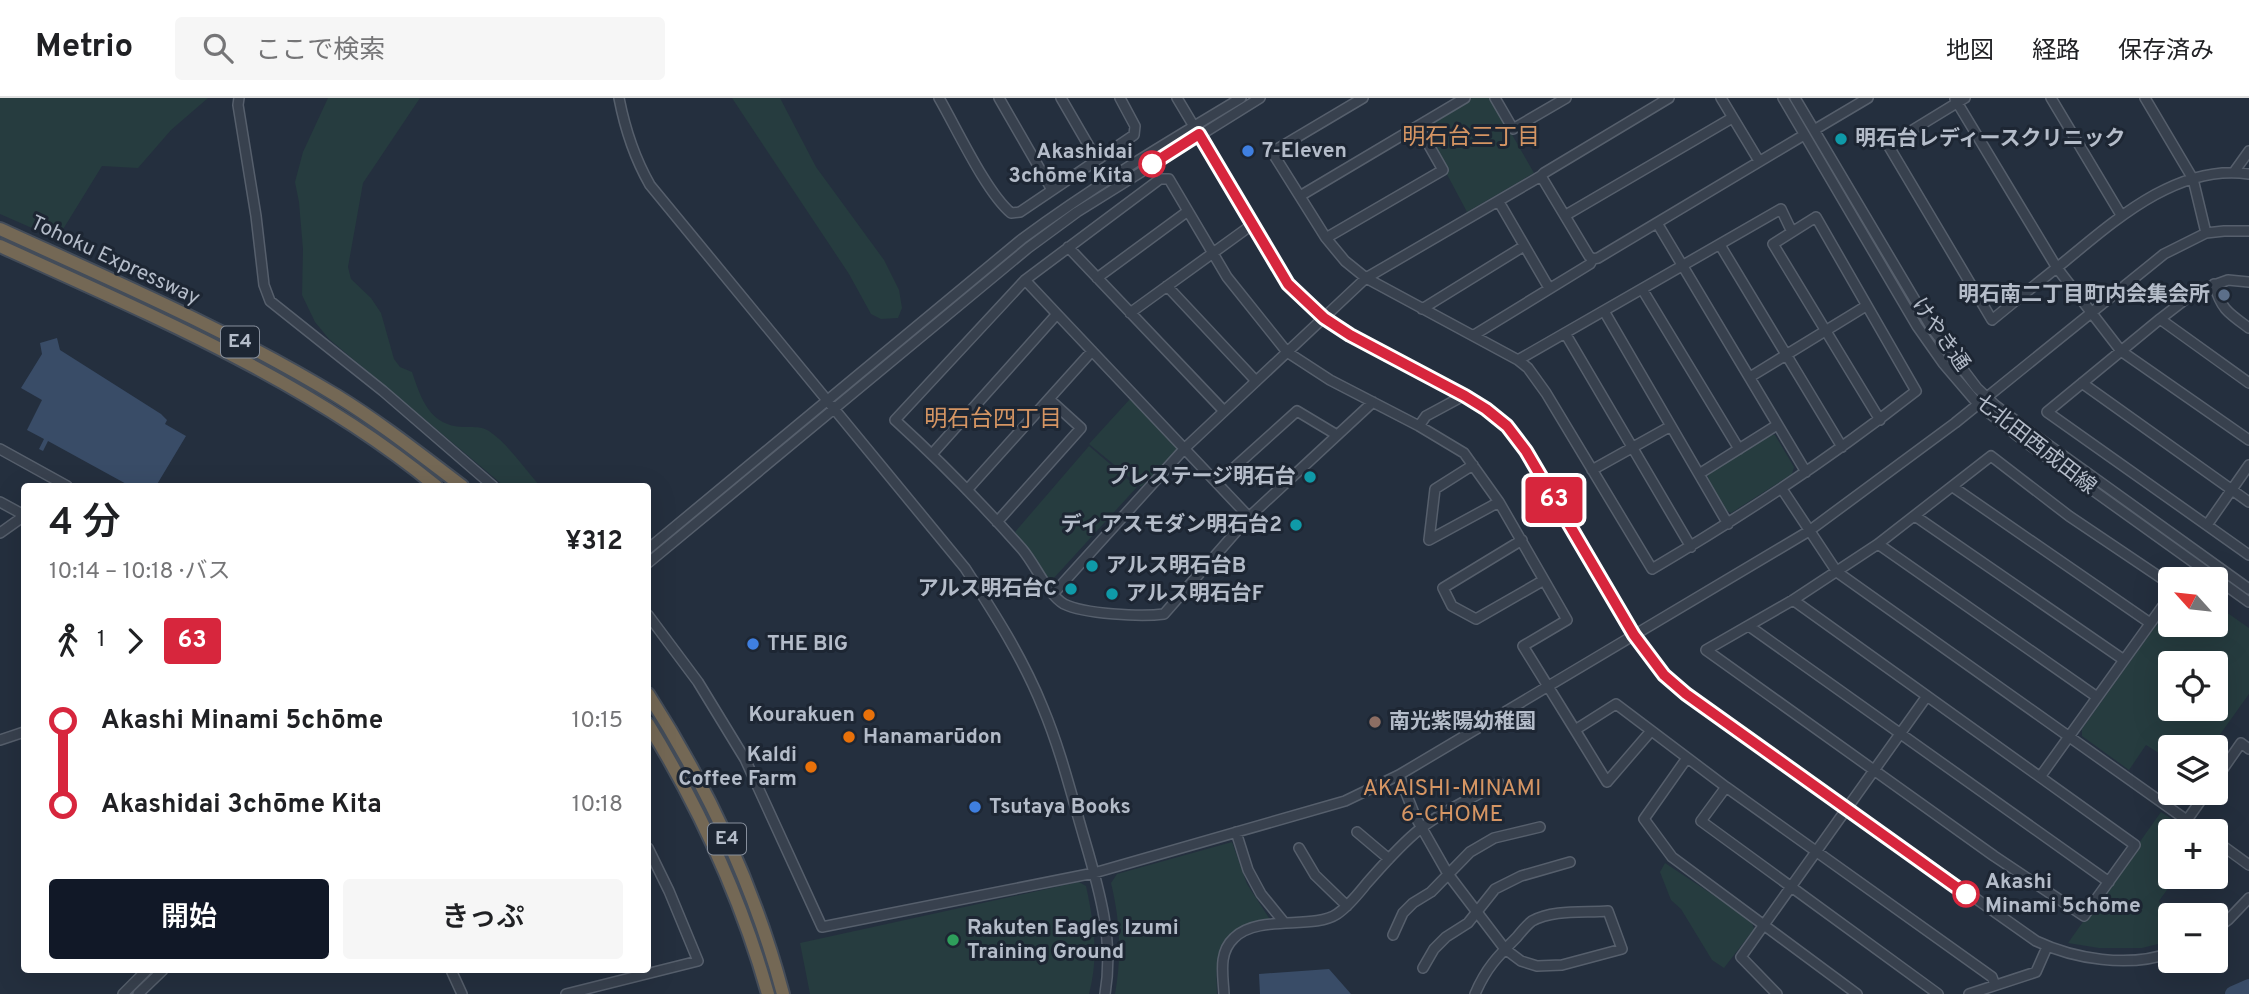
<!DOCTYPE html>
<html lang="ja">
<head>
<meta charset="utf-8">
<style>
	body { margin:0; font-family:Overpass,"Noto Sans JP",sans-serif; background:#f6f6f6; color:#202124; height:100vh; display:flex; flex-direction:column; font-size:26px; white-space:nowrap }
	* { box-sizing:border-box; margin:0 }
	p { font-size:23px; color:#757577 }
	.icon { flex:none; width:38px; height:38px; fill:none; stroke:currentColor; stroke-width:2; stroke-linecap:round; stroke-linejoin:round }
	.map { position:relative; flex:1; overflow:hidden }
	.sheet { position:absolute; left:21px; top:385px; width:630px; height:490px; display:flex; flex-direction:column; background:#fff; border-radius:7px; box-shadow:0 7px 28px #0002 }
	.sheet>* { flex:none }
	.badge { padding:0 14px; border-radius:5px; font-size:24px; line-height:46px }
	.needle { width:46px; rotate:297deg }
	.fabs { position:absolute; left:2158px; top:469px; display:grid; gap:14px }
	.fabs a { display:grid; place-items:center; width:70px; height:70px; border-radius:7px; background:#fff; box-shadow:0 7px 28px #0002; font-size:35px }
	.map>.badge { position:absolute; translate:-50% -50%; box-shadow:0 0 0 4px #fff }
	.legs { display:flex; align-items:center; gap:10px; height:77px; padding:0 28px; font-size:23px }
	.legs p { margin-inline-start:auto }
	.head { display:flex; align-items:center; justify-content:space-between; height:119px; padding:0 28px }
	h1 { font-size:38px; font-weight:600; line-height:52px }
	.primary-button { display:flex; gap:14px; margin-top:auto; padding:14px 28px }
	.primary-button a { flex:1; height:80px; border-radius:7px; background:#111827; color:#fff; font-size:28px; font-weight:600; line-height:80px; text-align:center }
	.primary-button a+a { background:#f6f6f6; color:#202124 }
	ul { padding:0 28px; list-style:none }
	li { display:flex; align-items:center; gap:24px; height:84px; font-size:26px }
	li i { display:grid; place-items:center; width:10px; height:100%; margin:0 9px; background:currentColor }
	li i::after { content:''; width:18px; height:18px; margin:-9px; border:5px solid; border-radius:50%; background:#fff }
	li p { margin-inline-start:auto }
	li:first-child i { background:linear-gradient(#0000 50%,currentColor 0) }
	li:last-child i { background:linear-gradient(currentColor 50%,#0000 0) }
	header { display:flex; align-items:center; gap:42px; box-sizing:border-box; height:98px; padding:0 35px; background:#fff; border-bottom:2px solid #e0e0e0 }
	header strong { font-size:33px }
	nav { display:flex; gap:38px; margin-inline-start:auto; font-size:24px }
	.search { width:490px; height:63px; background:#f6f6f6; display:flex; align-items:center; gap:18px; box-sizing:border-box; padding:0 24px; border-radius:7px; color:#757577; font-size:26px }
	.map>svg:first-child { display:block }
</style>
</head>
<body>
<header>
<strong>Metrio</strong>
<div class="search"><svg class="icon" aria-label="search" viewBox="0 0 24 24"><circle cx="10" cy="10" r="6"/><path d="M15 15l6 6"/></svg>ここで検索</div>
<nav><a>地図</a><a>経路</a><a>保存済み</a></nav>
</header>
<div class="map">
<svg width="2249" height="896" viewBox="0 0 2249 896">
	<rect width="100%" height="100%" fill="#242f3e"/>
	<path fill="#263c3f" fill-rule="evenodd" d="M0 0H208L171 32 138 70 102 68 57 141 0 116Z
		M328 0H420L363 85 348 169 351 181 371 200 381 215 394 261 400 269 412 274C421 301 430 328 463 329 471 329 482 328 489 333 509 347 524 370 540 388H504L329 241 315 224 302 197 303 151 299 104 295 84 303 54Z
		M732 0H780L816 69 884 162 899 192 902 210 898 220 881 221 871 216 849 176Z
		M1472 0H1491L1534 75 1467 114 1425 35 1426 27Z
		M1130 301 1175 347 1177 352 1141 389 1089 346Z
		M1767 337H1775L1794 369 1792 376 1731 415C1719 410 1707 388 1708 375Z
		M1089 348 1137 389 1053 481 1048 480 1015 434Z
		M2216 507 2249 530V596L2211 649H2170V662L2146 647 2129 672 2082 638V631L2170 508V527H2216ZM2170 565H2216V611H2170Z
		M2161 714 2190 733H2170V779H2176L2159 803 2170 824V843L2142 850H2099L2068 845Z
		M1232 744 1247 786 1271 823C1223 842 1215 841 1217 896H1115C1122 858 1120 822 1111 785L1117 776Z
		M1665 765 1751 822 1754 831 1724 870 1712 862 1681 811 1671 802 1660 774Z
		M1079 784 1086 788C1094 825 1099 859 1089 896H810L800 845Z"/>
	<path fill="#394c67" d="M57 240 60 252 161 316 167 322 165 326 186 338 156 388H130L48 343 43 353 39 351 44 341 27 332 42 302 21 290 42 256 40 245Z
		M1329 871 1351 896H1260L1259 876Z"/>
	<g fill="none" stroke-linecap="round" stroke-linejoin="round">
		<path stroke="#394c67" stroke-width="16" d="M2233 896 2249 889"/>
		<defs>
			<path id="minor" d="M239 0 238 7 256 118 264 187 270 203 383 293 493 388
				M619 0C625 31 634 59 650 87L965 470C994 515 1023 560 1043 610 1061 653 1072 699 1085 743 1100 794 1114 843 1105 896
				M939 0C957 31 986 94 1011 115L1020 114 1134 37 1135 28 1120 0
				M999 0 1052 92
				M1061 0 1097 62
				M1177 0 1288 186 1324 220 1350 238 1465 297 1486 311 1507 328 1526 353 1634 537 1664 577 1686 596 2036 843C2074 861 2129 870 2170 855
				M1363 0 1272 54 1326 140 1345 163 1366 180 1518 262 1528 270 1546 295 1652 471C1744 417 1832 359 1916 293L1816 119 1773 146 1880 322
				M1495 0 1513 31 1566 0
				M1721 0 1759 63
				M1783 0 1917 228 1943 265 1978 306 2024 343 2249 504
				M1795 0 1931 229 1977 290 1995 307 2032 335 2249 491
				M1965 0 1888 47 1992 222C2016 202 2040 183 2064 164 2115 122 2178 65 2249 76
				M2051 0 2121 117
				M2145 0 2193 81 2206 135
				M1955 1 2057 170 2121 253 2249 342
				M1814 32 1868 0
				M2234 74 2249 53
				M1541 78 1544 75 1669 0
				M1300 98 1465 0
				M1499 104 1549 190
				M1566 117 1732 20
				M1657 125 1806 374
				M1326 140 1443 72 1418 28
				M1720 147 1842 349
				M1068 149 1224 313
				M1097 180 1188 113
				M1025 182 1057 216
				M2249 184 2228 182 2195 194 2160 221 2047 314 2249 457
				M2214 186C2221 211 2228 215 2249 230
				M1167 188 1256 283
				M1642 191 1739 351
				M1422 211 1524 148
				M1604 213 1728 426
				M1130 215 1253 126
				M2160 221 2249 285
				M1565 235 1691 449
				M1474 237 1590 166 1593 161
				M1518 262 1781 111 1792 134
				M1750 279 1866 208
				M2082 285 2249 404
				M1373 304 1249 419 1164 516C1141 519 1084 516 1064 506 1048 497 1035 466 1022 451 982 406 940 363 895 322L1025 182 1160 81H1169L1227 179 1287 254 1330 282 1419 328 1464 355 1499 404 1567 522 1523 548 1575 632 1616 606 1726 689 1992 879 1995 887
				M1419 328 1426 318 1465 297
				M0 351 67 388
				M932 356 1057 216 1249 419
				M1473 367 1435 391 1429 442 1499 404
				M1592 372 1671 328
				M1699 376 1777 327
				M1217 385 1297 313 1337 337
				M1953 389 2150 525
				M1782 391 1837 474 2202 733
				M967 392 1092 253
				M0 404 24 417
				M1915 418 2124 562
				M997 424 1081 330 1049 301
				M2207 427 2249 367
				M0 435 24 418
				M1522 442 1443 490 1452 508 1476 521 1544 482
				M1878 446 2097 599
				M648 451 1022 141C1092 89 1166 45 1241 0
				M648 465 1028 150 1077 114 1260 0
				M1053 496 1185 350 1366 180 1541 78 1589 158 1593 161 1598 160 1804 37
				M1793 502 2135 747 2084 818 1994 758 1706 552 1793 502 1878 446 1991 358 2069 418 2170 486
				M648 517 698 584 745 661 822 829 1094 775 1345 703 1399 677 1809 433 1955 325 2164 156 2206 135 2224 133H2249
				M1749 528 2109 784
				M1575 632 1607 684 1651 633
				M0 642 24 634
				M1687 660 1644 721 1672 759 1857 896
				M1399 677 1415 718 1448 776 1505 851 1521 863 1537 868 1562 867 1622 851 1608 813C1585 815 1553 811 1532 823 1527 827 1521 834 1517 839 1498 858 1486 870 1475 896
				M2040 679 2170 498
				M2216 681 2241 645 2249 651
				M1726 689 1701 723 1938 896
				M2187 722 2206 695
				M1236 734 1248 772 1261 796 1283 823
				M1357 734 1389 761
				M2216 743 2249 767
				M1299 750 1315 777 1347 808
				M2216 831 2228 822 2249 800
				M1393 837 1403 815 1413 805 1431 794 1470 754 1494 740 1540 729
				M1423 870 1434 851 1446 839 1468 825 1495 791 1521 778 1570 764
				M451 872 462 896
				M123 896 147 872
				M138 896 163 872
				M566 896 698 863 669 793 648 750
				M1224 896C1223 876 1218 855 1234 840 1258 816 1313 832 1337 816 1349 808 1358 796 1367 785 1383 767 1400 747 1420 731 1439 715 1476 698 1499 685
				M1777 896 1741 859 1927 598
				M1969 896 2036 874 2047 849"/>
			<path id="highway" d="M0 131C114 183 230 233 337 298 381 325 421 357 462 388
				M0 148C151 217 307 282 436 388
				M648 596C707 688 755 790 783 896
				M648 626C700 711 741 800 768 896"/>
		</defs>
		<use href="#minor" stroke="#565f6c" stroke-width="12"/>
		<use href="#highway" stroke="#434c59" stroke-width="16"/>
		<use href="#minor" stroke="#38414e" stroke-width="9"/>
		<use href="#highway" stroke="#746855" stroke-width="12"/>
	</g>
	<g fill="none" stroke-linecap="round" stroke-linejoin="round">
		<defs>
			<path id="line-1" d="M1152 66 1199 36 1288 186 1324 220 1350 237 1465 298 1486 311 1507 328 1526 353 1634 537 1664 577 1686 596 1966 796"/>
		</defs>
		<use href="#line-1" stroke="#fff" stroke-width="16"/>
		<use href="#line-1" stroke="#d7263d" stroke-width="10"/>
	</g>
	<g fill="#0f9aa8" stroke="#1d2633" stroke-width="2.5">
		<circle cx="1841" cy="41" r="7"/>
		<circle cx="1310" cy="379" r="7"/>
		<circle cx="1296" cy="427" r="7"/>
		<circle cx="1092" cy="468" r="7"/>
		<circle cx="1071" cy="491" r="7"/>
		<circle cx="1112" cy="496" r="7"/>
	</g>
	<g fill="#3f7fe0" stroke="#1d2633" stroke-width="2.5">
		<circle cx="1248" cy="53" r="7"/>
		<circle cx="753" cy="546" r="7"/>
		<circle cx="975" cy="709" r="7"/>
	</g>
	<g fill="#fff" stroke="#d7263d" stroke-width="3.5">
		<circle cx="1152" cy="66" r="12"/>
		<circle cx="1966" cy="796" r="12"/>
	</g>
	<circle fill="#5c6f8a" stroke="#1d2633" stroke-width="2.5" cx="2224" cy="197" r="7"/>
	<g fill="#e8710a" stroke="#1d2633" stroke-width="2.5">
		<circle cx="869" cy="617" r="7"/>
		<circle cx="849" cy="639" r="7"/>
		<circle cx="811" cy="669" r="7"/>
	</g>
	<circle fill="#8d6e63" stroke="#1d2633" stroke-width="2.5" cx="1375" cy="624" r="7"/>
	<circle fill="#2e9e5b" stroke="#1d2633" stroke-width="2.5" cx="953" cy="842" r="7"/>
	<g text-anchor="middle" dominant-baseline="central" stroke-width="6" stroke-linejoin="round" paint-order="stroke">
		<g fill="#1d2633" stroke="#878f9c" stroke-width="2">
			<rect x="221" y="228.5" width="38" height="31" rx="5"/>
			<rect x="708" y="725.5" width="38" height="31" rx="5"/>
		</g>
		<g font-size="19" font-weight="bold" fill="#b4bcc9">
			<text x="240" y="244">E4</text>
			<text x="727" y="741">E4</text>
		</g>
		<g font-size="21" font-weight="bold" fill="#b4bcc9" stroke="#1d2633" text-anchor="start">
			<text x="1855" y="41">明石台レディースクリニック</text>
			<text x="1262" y="53">7-Eleven</text>
			<text x="2210" y="197" text-anchor="end">明石南二丁目町内会集会所</text>
			<text x="1296" y="379" text-anchor="end">プレステージ明石台</text>
			<text x="1282" y="427" text-anchor="end">ディアスモダン明石台2</text>
			<text x="1106" y="468">アルス明石台B</text>
			<text x="1057" y="491" text-anchor="end">アルス明石台C</text>
			<text x="1126" y="496">アルス明石台F</text>
			<text x="767" y="546">THE BIG</text>
			<text x="855" y="617" text-anchor="end">Kourakuen</text>
			<text x="1389" y="624">南光紫陽幼稚園</text>
			<text x="863" y="639">Hanamarūdon</text>
			<text x="797" y="657" text-anchor="end">Kaldi<tspan x="797" dy="24">Coffee Farm</tspan></text>
			<text x="989" y="709">Tsutaya Books</text>
			<text x="967" y="830">Rakuten Eagles Izumi<tspan x="967" dy="24">Training Ground</tspan></text>
		</g>
		<g font-size="21" font-weight="bold" fill="#b4bcc9" stroke="#1d2633" text-anchor="end">
			<text x="1133" y="54">Akashidai<tspan x="1133" dy="24">3chōme Kita</tspan></text>
			<text x="1985" y="784" text-anchor="start">Akashi<tspan x="1985" dy="24">Minami 5chōme</tspan></text>
		</g>
		<g font-size="21" fill="#b4bcc9" stroke="#1d2633">
			<text transform="translate(115 163) rotate(25)">Tohoku Expressway</text>
			<text transform="translate(1940 237) rotate(55)">けやき通</text>
			<text transform="translate(2035 347) rotate(38)">七北田西成田線</text>
		</g>
		<g font-size="23" fill="#d59563" stroke="#1d2633">
			<text x="1471" y="40">明石台三丁目</text>
			<text x="993" y="322">明石台四丁目</text>
			<text x="1452" y="691">AKAISHI-MINAMI<tspan x="1452" dy="26">6-CHOME</tspan></text>
		</g>
	</g>
</svg>
<div class="fabs">
<a><svg class="needle" viewBox="-14 -14 28 28"><path d="M0-13l5 13h-10z" fill="#e53935"/><path d="M0 13l5-13h-10z" fill="#757577"/></svg></a>
<a><svg class="icon" aria-label="locate" viewBox="0 0 24 24"><circle cx="12" cy="12" r="6"/><path d="M12 2v4M12 18v4M2 12h4M18 12h4"/></svg></a>
<a><svg class="icon" aria-label="layers" viewBox="0 0 24 24"><path d="M12 4l9 5-9 5-9-5zM3 14l9 5 9-5"/></svg></a>
<a>+</a>
<a>−</a>
</div>
<b class="badge" style="left:1554px;top:402px;background:#d7263d;color:#fff">63</b>
<section class="sheet">
<div class="head"><div><h1>4 分</h1><p>10:14 – 10:18 · バス</p></div><b>¥312</b></div>
<div class="legs"><svg class="icon" aria-label="walk" viewBox="0 0 24 24"><circle cx="13" cy="4" r="2"/><path d="M13 8l-2 6 4 7M11 14l-3 7M7 12l3-4h3l4 4"/></svg>1<svg class="icon" aria-label="forward" viewBox="0 0 24 24"><path d="M9 5l7 7-7 7"/></svg><b class="badge" style="background:#d7263d;color:#fff">63</b></div>
<ul>
<li><i style="color:#d7263d"></i><b>Akashi Minami 5chōme</b><p>10:15</p></li>
<li><i style="color:#d7263d"></i><b>Akashidai 3chōme Kita</b><p>10:18</p></li>
</ul>
<div class="primary-button"><a>開始</a><a>きっぷ</a></div>
</section>
</div>
</body>
</html>
